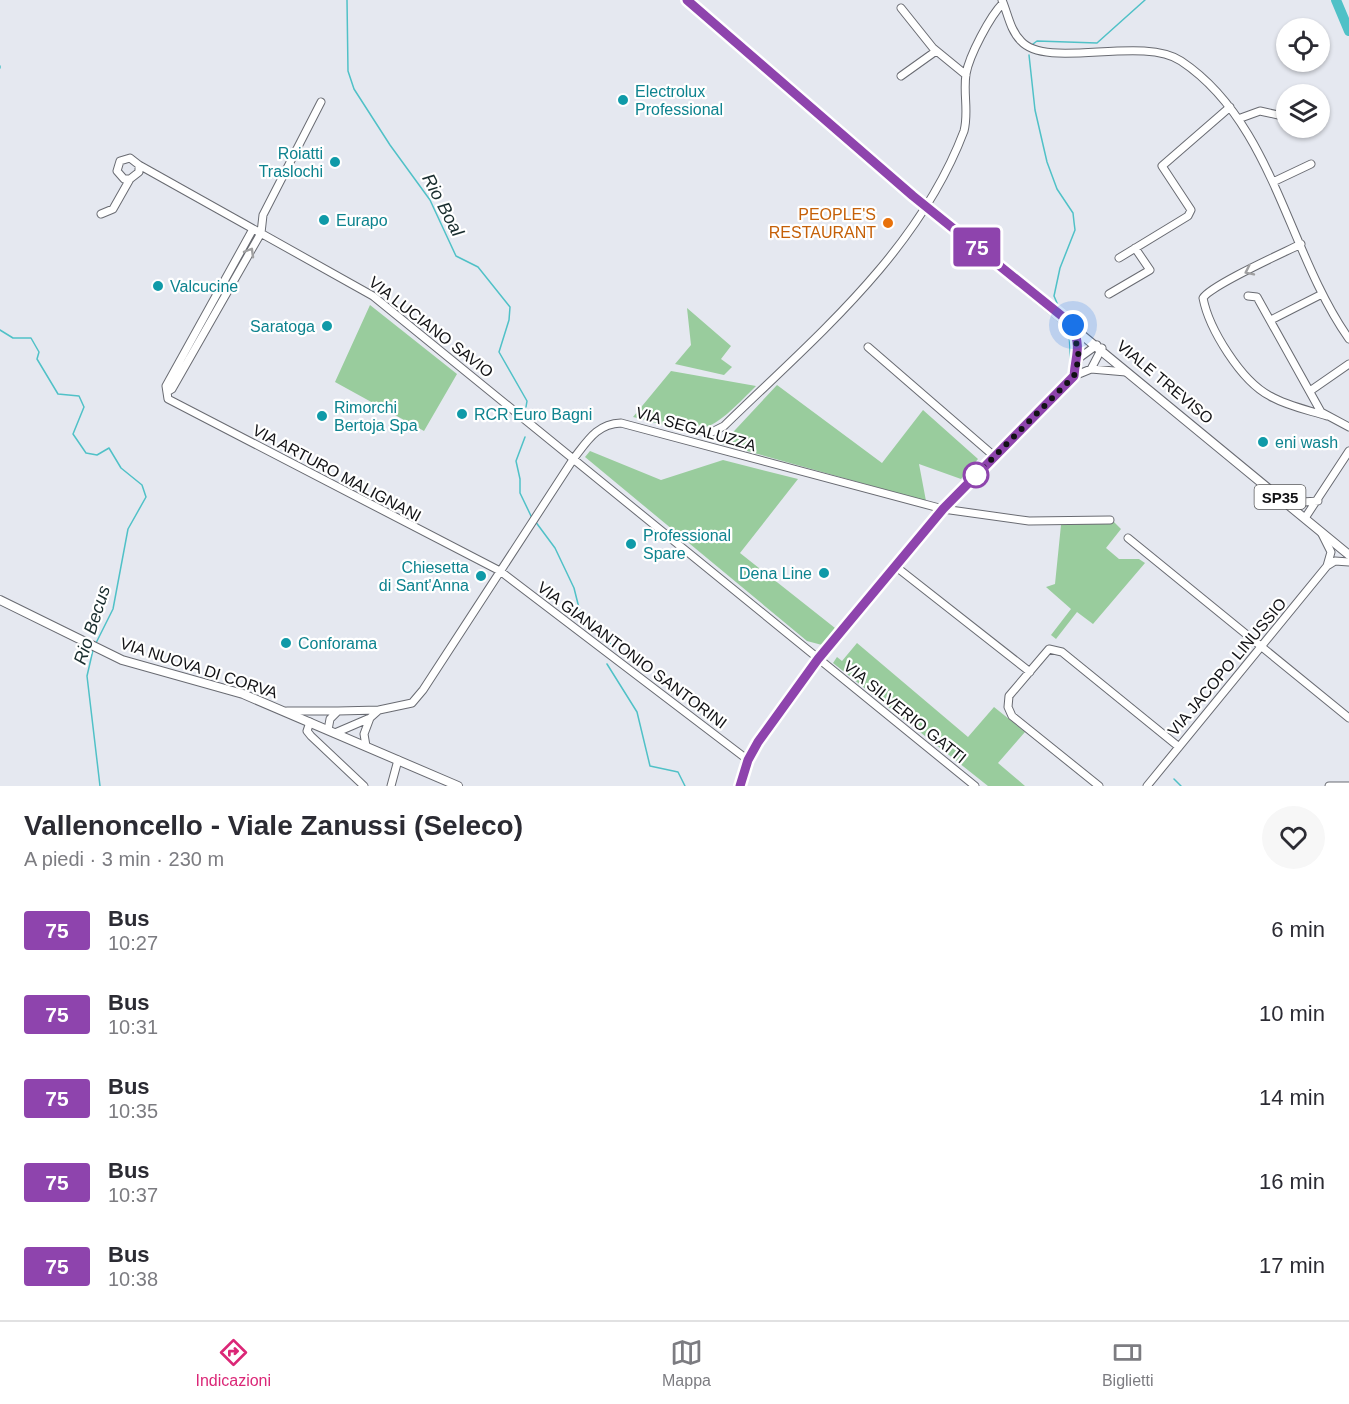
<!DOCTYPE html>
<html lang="it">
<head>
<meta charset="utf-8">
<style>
	body { margin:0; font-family:Helvetica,sans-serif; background:#f7f7f7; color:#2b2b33; height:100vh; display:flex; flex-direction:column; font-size:22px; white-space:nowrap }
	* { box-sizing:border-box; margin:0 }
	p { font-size:20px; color:#7c7c81 }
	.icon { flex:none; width:33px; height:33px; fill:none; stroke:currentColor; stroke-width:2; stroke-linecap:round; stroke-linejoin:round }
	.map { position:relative; height:786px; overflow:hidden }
	.details { display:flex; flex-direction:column; background:#fff; flex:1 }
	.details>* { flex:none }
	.badge { padding:0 12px; border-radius:4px; font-size:21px; line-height:39px }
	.tools { position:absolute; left:1276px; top:18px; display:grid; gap:12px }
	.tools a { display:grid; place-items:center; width:54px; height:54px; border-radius:50%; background:#fff; box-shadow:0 2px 4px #0004; font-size:30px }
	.you { position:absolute; width:30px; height:30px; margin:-15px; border:4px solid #fff; border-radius:50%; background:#1a73e8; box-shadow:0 0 0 9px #1a73e833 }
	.map>.badge { position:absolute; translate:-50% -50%; box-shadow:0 0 0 3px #fff }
	.round { display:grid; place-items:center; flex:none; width:63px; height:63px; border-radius:32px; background:#f7f7f7 }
	.headline { display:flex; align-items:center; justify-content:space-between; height:102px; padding:0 24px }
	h1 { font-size:28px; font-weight:800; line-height:45px }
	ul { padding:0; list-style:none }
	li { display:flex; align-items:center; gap:18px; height:84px; padding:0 24px }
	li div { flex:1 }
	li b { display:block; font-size:22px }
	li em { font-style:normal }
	li .badge { min-width:66px; font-weight:700; text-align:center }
	.menu { display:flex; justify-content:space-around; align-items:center; height:84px; border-top:2px solid #e1e1e2; background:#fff; font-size:16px; color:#7c7c81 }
	.menu a { display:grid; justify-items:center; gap:3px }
	.menu .on { color:#db2777 }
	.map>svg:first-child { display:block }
</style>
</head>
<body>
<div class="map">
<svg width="1349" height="786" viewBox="0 0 1349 786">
	<rect width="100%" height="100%" fill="#e5e8f0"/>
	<path fill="#99cc9d" d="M370 305 457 374 424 431 335 382Z
		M687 308 731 346 721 359 732 367 724 375 675 364 691 345Z
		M671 371 756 386C703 440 703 435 633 417Z
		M777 385 882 463 923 410 978 459 961 479 919 464 926 501 722 444Z
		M590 451 661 480 723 460 798 479 740 553 835 628 822 645 807 641 585 457Z
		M1114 522 1121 529 1106 548 1119 559H1139L1145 563 1093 624 1077 612 1056 639 1051 635 1071 609 1046 587 1055 584 1061 525Z
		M857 643 968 737 994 707 1025 732 998 763 1025 786H988L833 663 837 657 842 661Z"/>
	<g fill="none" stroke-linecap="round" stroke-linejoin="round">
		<path stroke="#50c1c7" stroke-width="1.5" d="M347 0 348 71 354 89 390 145 430 200 456 256 478 267 510 307 509 320 499 352 527 401 526 407
			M1033 44 1037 41 1097 43 1145 0
			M1029 55 1035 110 1047 162 1057 189 1073 213 1074 222 1075 230 1060 268 1054 296 1060 310
			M0 66V68
			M0 330 13 338H31L39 352 37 359 58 394 79 396 84 407 73 434 86 453 97 455 109 448 121 468 142 485 146 497 128 529 113 609 96 643
			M1069 332 1071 368
			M525 437 516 461 520 479V493L532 518
			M535 521 555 548 574 588 580 612 600 636 615 647
			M93 650 87 676 100 786
			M607 664 637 712 650 766 678 772 685 786
			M1174 779 1181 786"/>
		<path stroke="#50c1c7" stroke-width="10" d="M1336 0 1349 31"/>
		<defs>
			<path id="minor" d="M1002 0C1008 14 1010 30 1021 41 1047 70 1142 35 1181 61 1273 122 1288 253 1349 339
				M901 8 933 48 966 75
				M901 76 936 51
				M1238 119 1260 111 1287 117
				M139 165V172L130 179H124L117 171 120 161 130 158 139 165 373 296 975 786
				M1273 182 1311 164
				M101 214 113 209 130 179
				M253 229 166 386 168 399 500 571 748 760
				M1301 244C1283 253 1211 285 1203 298 1209 329 1241 381 1270 396 1287 406 1308 410 1327 416
				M1119 258 1188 216 1191 210 1162 166 1230 107
				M1109 294 1150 270 1135 248
				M1248 296 1257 297 1321 412 1349 427
				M1271 320 1322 294
				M1074 328 1079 358
				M868 347 994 456
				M1091 369 1102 348
				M1074 376 1079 358 1097 345
				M1310 391 1349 364
				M167 392 172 389 261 233 263 215 321 102
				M708 434 724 426C814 338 918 253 964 131 969 112 963 94 966 74 969 56 990 16 1003 3
				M1287 503 1318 501
				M1305 518 1349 451
				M1128 538 1349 718
				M895 566 1030 672
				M1327 566 1335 561 1349 562
				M287 711H338
				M310 722 307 731 311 736 364 786
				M328 730 330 719 338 711 379 710
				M335 733 370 718 379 710 412 703 423 690 574 458C588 440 597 424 621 423L943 509 1029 521 1110 520
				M366 746 364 734 370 718
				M391 786 398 760
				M740 786 748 760 758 742 817 659 943 509 1074 376 1091 369 1126 372
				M1099 786 1012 716 1008 707 1009 696 1049 649 1062 652 1179 747
				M1147 786 1327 566 1331 552 1322 534
				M1329 786H1349"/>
			<path id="major" d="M687 0 913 196 1349 555
				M0 600 122 660 243 694 458 786"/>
		</defs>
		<use href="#minor" stroke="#696b72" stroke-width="9"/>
		<use href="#major" stroke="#696b72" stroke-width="10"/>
		<use href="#minor" stroke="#fff" stroke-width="7"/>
		<use href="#major" stroke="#fff" stroke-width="8"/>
	</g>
	<defs><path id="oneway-chevron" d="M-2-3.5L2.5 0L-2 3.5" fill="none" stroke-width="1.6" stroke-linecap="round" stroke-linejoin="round" transform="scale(1.5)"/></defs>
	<g stroke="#a0a0a1">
		<use href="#oneway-chevron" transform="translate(250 252) rotate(-60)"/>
		<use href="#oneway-chevron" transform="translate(1249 271) rotate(154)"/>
	</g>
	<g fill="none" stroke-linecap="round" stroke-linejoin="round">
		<defs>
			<path id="line" d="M687 0 913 196 1073 325C1081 351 1076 352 1074 376L943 509 818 659 758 742 748 760 740 786"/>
		</defs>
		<use href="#line" stroke="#fff" stroke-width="14"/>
		<use href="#line" stroke="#8e44ad" stroke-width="9"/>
		<path stroke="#121215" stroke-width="6" stroke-dasharray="0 10.8" d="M976 475 1074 376 1079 358 1073 325"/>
	</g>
	<g fill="#0f9aa8" stroke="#fff" stroke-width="2">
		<circle cx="623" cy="100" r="6"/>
		<circle cx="335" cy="162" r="6"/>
		<circle cx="324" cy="220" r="6"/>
		<circle cx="158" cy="286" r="6"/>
		<circle cx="327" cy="326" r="6"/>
		<circle cx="462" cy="414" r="6"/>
		<circle cx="322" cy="416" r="6"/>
		<circle cx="1263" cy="442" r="6"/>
		<circle cx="631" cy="544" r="6"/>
		<circle cx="824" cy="573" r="6"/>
		<circle cx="481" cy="576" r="6"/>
		<circle cx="286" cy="643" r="6"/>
	</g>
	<circle fill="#e8710a" stroke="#fff" stroke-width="2" cx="888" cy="223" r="6"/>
	<circle fill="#fff" stroke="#8e44ad" stroke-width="3" cx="976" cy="475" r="12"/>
	<g text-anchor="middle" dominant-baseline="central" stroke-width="4.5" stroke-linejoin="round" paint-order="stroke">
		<rect fill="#fff" stroke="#59595b" stroke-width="1.5" x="1254.5" y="485" width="51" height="24" rx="4.5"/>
		<g font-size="15" font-weight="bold" fill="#121215">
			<text x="1280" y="497">SP35</text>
		</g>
		<g font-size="16" fill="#0d838f" stroke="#fff" text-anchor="start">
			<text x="635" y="91">Electrolux<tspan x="635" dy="18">Professional</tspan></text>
			<text x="323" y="153" text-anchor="end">Roiatti<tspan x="323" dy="18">Traslochi</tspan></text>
			<text x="336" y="220">Eurapo</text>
			<text x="170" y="286">Valcucine</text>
			<text x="315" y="326" text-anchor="end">Saratoga</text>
			<text x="334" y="407">Rimorchi<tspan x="334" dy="18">Bertoja Spa</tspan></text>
			<text x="474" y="414">RCR Euro Bagni</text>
			<text x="1275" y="442">eni wash</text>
			<text x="643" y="535">Professional<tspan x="643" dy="18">Spare</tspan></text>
			<text x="469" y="567" text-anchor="end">Chiesetta<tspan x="469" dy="18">di Sant'Anna</tspan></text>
			<text x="812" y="573" text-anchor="end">Dena Line</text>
			<text x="298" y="643">Conforama</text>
		</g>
		<g font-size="16" fill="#c56008" stroke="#fff" text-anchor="end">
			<text x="876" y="214">PEOPLE'S<tspan x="876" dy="18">RESTAURANT</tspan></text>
		</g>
		<g font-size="16" fill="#121215" stroke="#fff">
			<text transform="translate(431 327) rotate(38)">VIA LUCIANO SAVIO</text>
			<text transform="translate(1165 382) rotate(40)">VIALE TREVISO</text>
			<text transform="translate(696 429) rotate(16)">VIA SEGALUZZA</text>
			<text transform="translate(337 473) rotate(28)">VIA ARTURO MALIGNANI</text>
			<text transform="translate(632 655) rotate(37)">VIA GIANANTONIO SANTORINI</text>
			<text transform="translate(1227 667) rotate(-50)">VIA JACOPO LINUSSIO</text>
			<text transform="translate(199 668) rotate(18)">VIA NUOVA DI CORVA</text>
			<text transform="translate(905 712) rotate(39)">VIA SILVERIO GATTI</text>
		</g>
		<g font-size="18" font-style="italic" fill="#192d2e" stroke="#fff">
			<text transform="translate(443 205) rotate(62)">Rio Boal</text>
			<text transform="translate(92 625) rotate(-72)">Rio Becus</text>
		</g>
	</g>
</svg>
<div class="tools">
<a><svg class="icon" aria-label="locate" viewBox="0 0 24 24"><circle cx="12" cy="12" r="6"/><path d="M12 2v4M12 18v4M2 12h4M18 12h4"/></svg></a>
<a><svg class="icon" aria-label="layers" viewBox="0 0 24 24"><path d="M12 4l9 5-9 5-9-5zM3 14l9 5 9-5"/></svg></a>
</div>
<div class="you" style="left:1073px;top:325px"></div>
<b class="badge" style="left:977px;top:247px;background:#8e44ad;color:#fff">75</b>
</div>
<section class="details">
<div class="headline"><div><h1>Vallenoncello - Viale Zanussi (Seleco)</h1><p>A piedi · 3 min · 230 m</p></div><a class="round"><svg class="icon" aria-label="heart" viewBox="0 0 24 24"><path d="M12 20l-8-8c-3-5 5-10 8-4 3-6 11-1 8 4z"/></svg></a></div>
<ul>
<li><span class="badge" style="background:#8e44ad;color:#fff">75</span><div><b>Bus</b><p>10:27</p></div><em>6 min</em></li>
<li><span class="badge" style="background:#8e44ad;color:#fff">75</span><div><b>Bus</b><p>10:31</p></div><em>10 min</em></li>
<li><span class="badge" style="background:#8e44ad;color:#fff">75</span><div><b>Bus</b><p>10:35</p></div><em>14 min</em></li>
<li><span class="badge" style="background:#8e44ad;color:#fff">75</span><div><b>Bus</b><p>10:37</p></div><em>16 min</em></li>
<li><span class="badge" style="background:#8e44ad;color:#fff">75</span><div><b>Bus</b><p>10:38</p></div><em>17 min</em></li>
</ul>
</section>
<nav class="menu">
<a class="on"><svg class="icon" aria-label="directions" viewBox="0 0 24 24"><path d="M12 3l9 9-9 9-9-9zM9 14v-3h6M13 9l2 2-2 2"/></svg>Indicazioni</a>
<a><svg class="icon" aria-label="map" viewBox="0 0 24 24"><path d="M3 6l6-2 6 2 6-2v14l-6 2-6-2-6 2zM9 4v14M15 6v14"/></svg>Mappa</a>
<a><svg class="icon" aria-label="tickets" viewBox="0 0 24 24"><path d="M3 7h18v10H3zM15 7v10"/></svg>Biglietti</a>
</nav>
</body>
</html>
